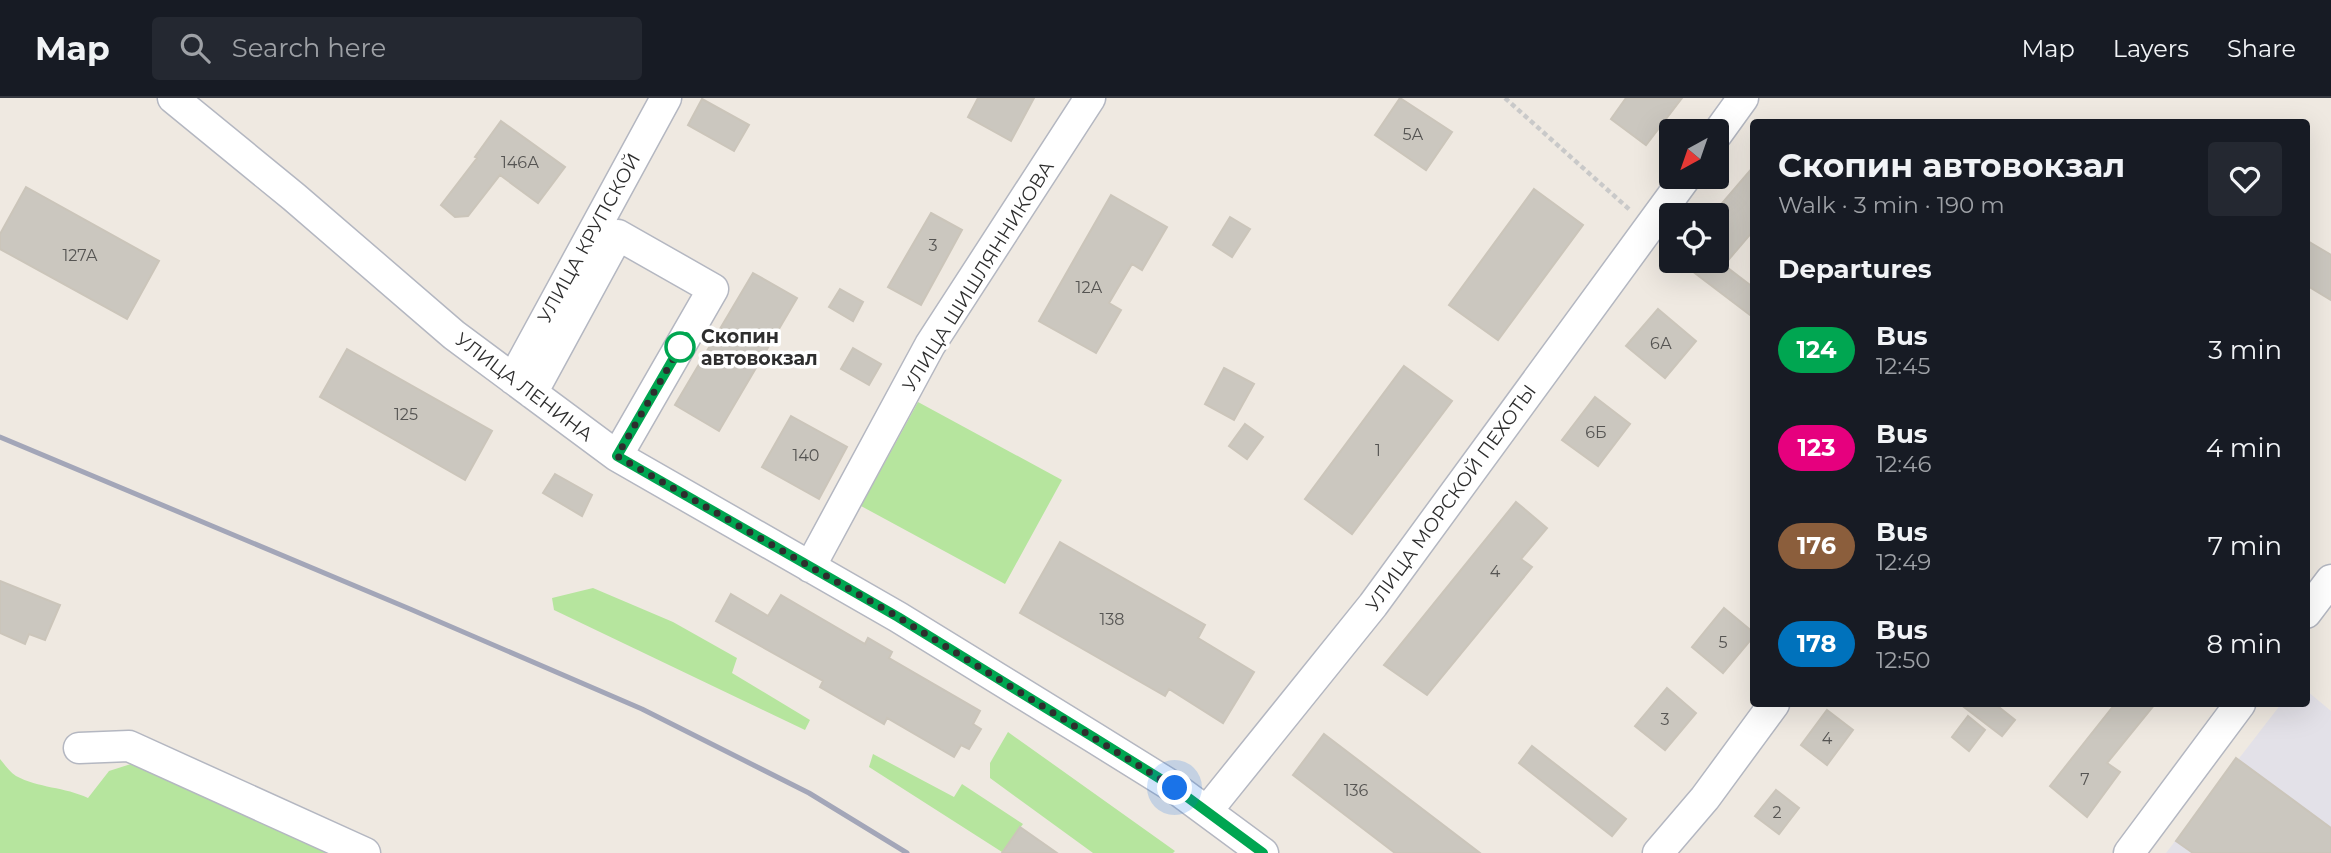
<!DOCTYPE html>
<html lang="en">
<head>
<meta charset="utf-8">
<style>
	body { margin:0; font-family:Montserrat,sans-serif; background:#242831; color:#f1f3f6; height:100vh; display:flex; flex-direction:column; font-size:26px; white-space:nowrap }
	* { box-sizing:border-box; margin:0 }
	p { font-size:23px; color:#9ea1a6 }
	.icon { flex:none; width:38px; height:38px; fill:none; stroke:currentColor; stroke-width:2; stroke-linecap:round; stroke-linejoin:round }
	.map { position:relative; flex:1; overflow:hidden }
	.panel { position:absolute; left:1750px; top:21px; width:560px; height:588px; display:flex; flex-direction:column; background:#171b24; border-radius:7px; box-shadow:0 7px 28px #0002 }
	.panel>* { flex:none }
	.badge { padding:0 14px; border-radius:23px; font-size:24px; line-height:46px }
	.needle { width:46px; rotate:220deg }
	.fabs { position:absolute; left:1659px; top:21px; display:grid; gap:14px }
	.fabs a { display:grid; place-items:center; width:70px; height:70px; border-radius:7px; background:#171b24; box-shadow:0 7px 28px #0002; font-size:35px }
	.you { position:absolute; width:35px; height:35px; margin:-18px; border:5px solid #fff; border-radius:50%; background:#1a73e8; box-shadow:0 0 0 10px #1a73e833 }
	.map>.badge { position:absolute; translate:-50% -50%; box-shadow:0 0 0 4px #fff }
	h2 { padding:0 28px; font-size:26px; line-height:63px }
	.round { display:grid; place-items:center; flex:none; width:74px; height:74px; border-radius:7px; background:#242831 }
	.summary { display:flex; align-items:center; justify-content:space-between; height:119px; padding:0 28px }
	h1 { font-size:33px; font-weight:700; line-height:52px }
	ul { padding:0; list-style:none }
	li { display:flex; align-items:center; gap:21px; height:98px; padding:0 28px }
	li div { flex:1 }
	li b { display:block; font-size:26px }
	li em { font-style:normal }
	li .badge { min-width:77px; font-weight:700; text-align:center }
	header { display:flex; align-items:center; gap:42px; box-sizing:border-box; height:98px; padding:0 35px; background:#171b24; border-bottom:2px solid #363941 }
	header strong { font-size:33px }
	nav { display:flex; gap:38px; margin-inline-start:auto; font-size:24px }
	.search { width:490px; height:63px; background:#242831; display:flex; align-items:center; gap:18px; box-sizing:border-box; padding:0 24px; border-radius:7px; color:#9ea1a6; font-size:26px }
	.map>svg:first-child { display:block }
</style>
</head>
<body>
<header>
<strong>Map</strong>
<div class="search"><svg class="icon" aria-label="search" viewBox="0 0 24 24"><circle cx="10" cy="10" r="6"/><path d="M15 15l6 6"/></svg>Search here</div>
<nav><a>Map</a><a>Layers</a><a>Share</a></nav>
</header>
<div class="map">
<svg width="2331" height="755" viewBox="0 0 2331 755">
	<rect width="100%" height="100%" fill="#efe9e1"/>
	<path fill="#e3e1e8" d="M2307 593 2331 613V755H2166L2281 606H2306Z"/>
	<path fill="#b6e59e" d="M918 304 1062 382 1005 486 861 408Z
		M593 490 673 524 737 560 732 575 810 622 805 632 554 512 552 500Z
		M1008 634 1175 753 1173 755H1093L990 680V665Z
		M873 656 954 699 962 686 1023 726 1002 754 869 669Z
		M0 661C5 667 10 674 16 678 38 690 65 689 88 700L109 673 134 665 335 755H0Z"/>
	<path fill="#cbc7bf" stroke="#cbc5ba" stroke-width="2" d="M978 0H1034L1011 43 968 19Z
		M1400 0 1452 34 1426 72 1375 37Z
		M1626 0H1682L1646 47 1611 21Z
		M702 1 749 27 734 53 688 27Z
		M501 23 565 69 538 105 500 77 468 118 455 119 441 107 477 60 475 59Z
		M1754 68V132L1724 167 1754 190V220L1679 163H1717V111Z
		M26 89 159 163 127 221 0 151V136Z
		M1534 91 1583 127 1498 242 1449 207Z
		M1111 97 1167 129 1142 172 1132 166 1109 205 1121 212 1096 255 1039 223Z
		M931 115 962 132 921 207 888 189Z
		M1230 119 1250 131 1232 159 1213 147Z
		M2306 142 2331 157V202L2306 187Z
		M753 175 797 200 719 333 675 307Z
		M840 191 863 204 853 223 829 209Z
		M1658 211 1696 243 1665 280 1626 248Z
		M853 250 881 266 869 287 841 271Z
		M347 251 492 333 465 382 320 299Z
		M1404 268 1452 303 1352 436 1305 401Z
		M1224 270 1254 286 1234 322 1205 306Z
		M1595 299 1630 326 1598 368 1562 342Z
		M791 318 847 349 819 401 762 369Z
		M1245 326 1263 339 1247 361 1229 348Z
		M555 376 592 397 582 418 543 395Z
		M1516 404 1547 430 1521 461 1532 469 1427 597 1384 567Z
		M1060 444 1205 527 1198 540 1254 574 1223 625 1169 591 1165 598 1020 515Z
		M0 483 60 507 45 542 29 536 25 546 0 535Z
		M731 496 768 518 781 497 865 546 868 540 892 554 889 560 980 613 973 626 981 631 969 651 961 647 954 659 887 620 884 626 820 589 823 583 716 523Z
		M1724 510 1754 535V538L1723 575 1692 549Z
		M1667 590 1696 615 1665 652 1635 628Z
		M1960 606H1995L2015 622 2002 638Z
		M2115 606H2155L2107 665 2120 674 2087 719 2050 688Z
		M1827 612 1853 632 1827 667 1801 647Z
		M1968 618 1985 632 1969 653 1952 639Z
		M1324 636 1480 755H1395L1293 677Z
		M1532 648 1626 721 1612 738 1519 665Z
		M2236 660 2331 730V755H2193L2176 743Z
		M1776 692 1799 710 1779 736 1755 718Z
		M1020 729 1057 755H1002Z"/>
	<g fill="none" stroke-linecap="round" stroke-linejoin="round">
		<defs>
			<path id="minor" d="M173 0 294 99 454 237 617 358 898 519 1093 639 1175 690 1263 755
				M1717 36 1743 0
				M513 281 666 0
				M532 295 618 137 713 191 617 358
				M810 469 930 247 1090 0
				M2306 515 2331 482
				M79 650 129 648 365 755
				M1207 713 1373 507 1686 79
				M1658 755 1705 700 1774 606
				M2129 755 2240 606"/>
		</defs>
		<use href="#minor" stroke="#b4b7c1" stroke-width="33"/>
		<path stroke="#c9c9c9" stroke-width="4.5" stroke-dasharray="5 3.5" stroke-linecap="butt" d="M1505 0 1630 112"/>
		<use href="#minor" stroke="#fff" stroke-width="30"/>
		<path stroke="#a3a6b8" stroke-width="5" d="M0 339 410 511 642 611 809 695 907 755"/>
	</g>
	<g fill="none" stroke-linecap="round" stroke-linejoin="round">
		<defs>
			<path id="line" d="M686 239 617 358 898 519 1093 639 1175 690 1263 755"/>
		</defs>
		<use href="#line" stroke="#fff" stroke-width="16"/>
		<use href="#line" stroke="#00a651" stroke-width="10"/>
		<path stroke="#2e2e2e" stroke-width="7" stroke-dasharray="0 12.6" d="M680 249 686 239 617 358 898 519 1175 690"/>
	</g>
	<circle fill="#fff" stroke="#00a651" stroke-width="3.5" cx="680" cy="249" r="14"/>
	<g text-anchor="middle" dominant-baseline="central" stroke-width="7" stroke-linejoin="round" paint-order="stroke">
		<g font-size="16" fill="#555452">
			<text x="1413" y="36">5А</text>
			<text x="520" y="64">146А</text>
			<text x="933" y="147">3</text>
			<text x="80" y="157">127А</text>
			<text x="1089" y="189">12А</text>
			<text x="1661" y="245">6А</text>
			<text x="406" y="316">125</text>
			<text x="1596" y="334">6Б</text>
			<text x="1378" y="352">1</text>
			<text x="806" y="357">140</text>
			<text x="1495" y="473">4</text>
			<text x="1112" y="521">138</text>
			<text x="1723" y="544">5</text>
			<text x="1665" y="621">3</text>
			<text x="1827" y="640">4</text>
			<text x="2085" y="681">7</text>
			<text x="1356" y="692">136</text>
			<text x="1777" y="714">2</text>
		</g>
		<g font-size="19" fill="#2e2e2e" stroke="#fff">
			<text transform="translate(589 140) rotate(-61)">УЛИЦА КРУПСКОЙ</text>
			<text transform="translate(978 178) rotate(-58)">УЛИЦА ШИШЛЯННИКОВА</text>
			<text transform="translate(524 289) rotate(37)">УЛИЦА ЛЕНИНА</text>
			<text transform="translate(1451 400) rotate(-54)">УЛИЦА МОРСКОЙ ПЕХОТЫ</text>
		</g>
		<g font-size="19" font-weight="bold" fill="#2e2e2e" stroke="#fff" text-anchor="start">
			<text x="701" y="238">Скопин<tspan x="701" dy="22">автовокзал</tspan></text>
		</g>
	</g>
</svg>
<div class="fabs">
<a><svg class="needle" viewBox="-14 -14 28 28"><path d="M0-13l5 13h-10z" fill="#e53935"/><path d="M0 13l5-13h-10z" fill="#9ea1a6"/></svg></a>
<a><svg class="icon" aria-label="locate" viewBox="0 0 24 24"><circle cx="12" cy="12" r="6"/><path d="M12 2v4M12 18v4M2 12h4M18 12h4"/></svg></a>
</div>
<div class="you" style="left:1175px;top:690px"></div>
<section class="panel">
<div class="summary"><div><h1>Скопин автовокзал</h1><p>Walk · 3 min · 190 m</p></div><a class="round"><svg class="icon" aria-label="heart" viewBox="0 0 24 24"><path d="M12 20l-8-8c-3-5 5-10 8-4 3-6 11-1 8 4z"/></svg></a></div>
<h2>Departures</h2>
<ul>
<li><span class="badge" style="background:#00a651;color:#fff">124</span><div><b>Bus</b><p>12:45</p></div><em>3 min</em></li>
<li><span class="badge" style="background:#e6007e;color:#fff">123</span><div><b>Bus</b><p>12:46</p></div><em>4 min</em></li>
<li><span class="badge" style="background:#8b5e3c;color:#fff">176</span><div><b>Bus</b><p>12:49</p></div><em>7 min</em></li>
<li><span class="badge" style="background:#0072bc;color:#fff">178</span><div><b>Bus</b><p>12:50</p></div><em>8 min</em></li>
</ul>
</section>
</div>
</body>
</html>
